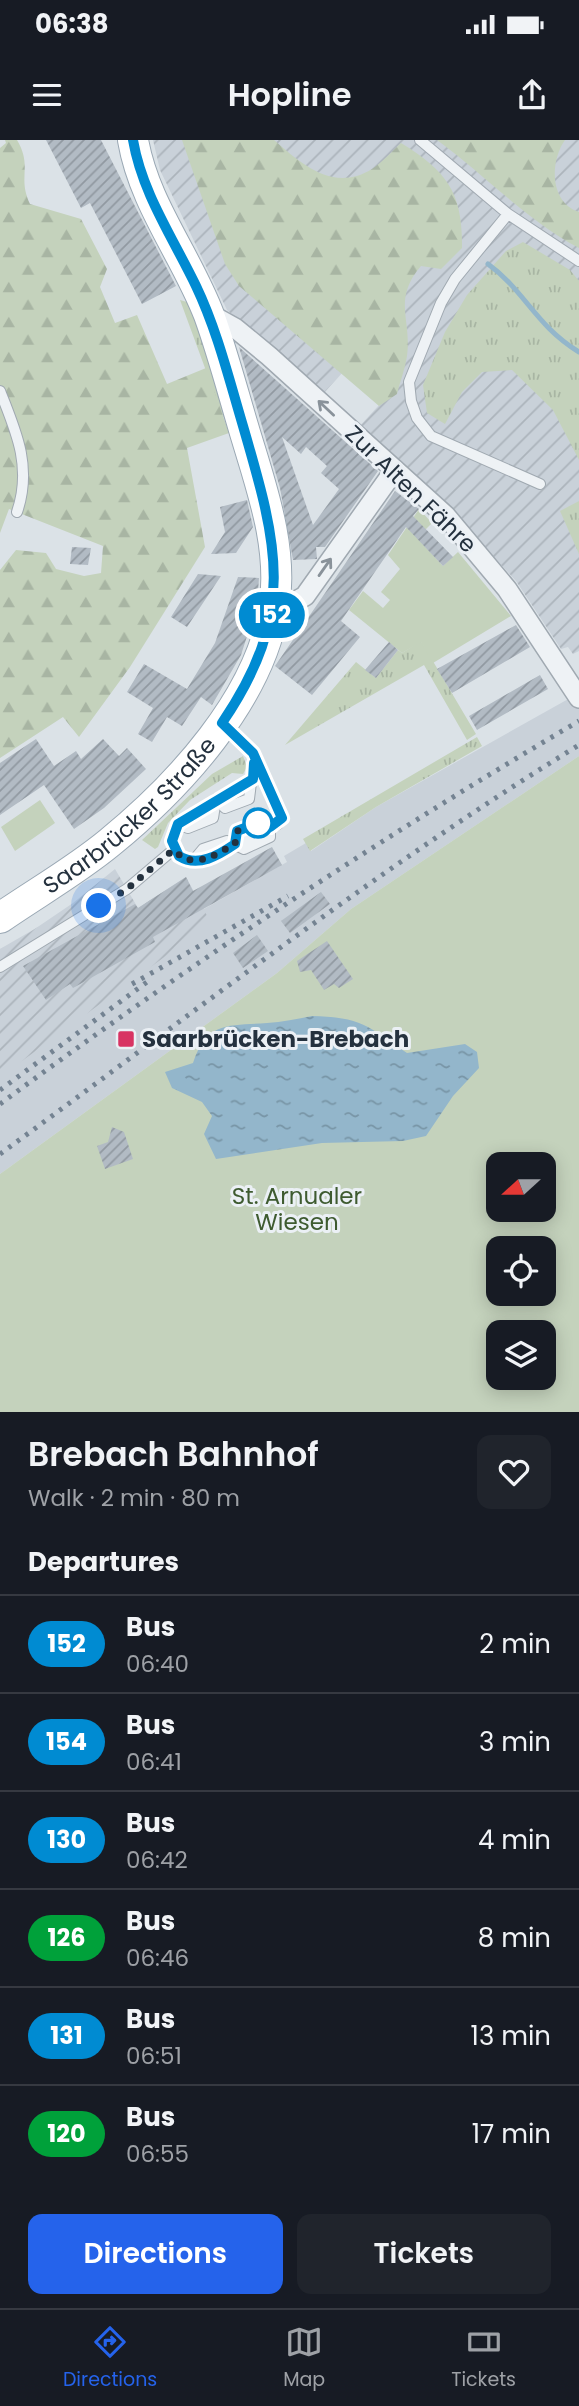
<!DOCTYPE html>
<html lang="en">
<head>
<meta charset="utf-8">
<style>
	body { margin:0; font-family:Poppins,sans-serif; background:#20242c; color:#f1f3f6; height:100vh; display:flex; flex-direction:column; font-size:26px; white-space:nowrap }
	* { box-sizing:border-box; margin:0 }
	p { font-size:23px; color:#9ea1a6 }
	.icon { flex:none; width:38px; height:38px; fill:none; stroke:currentColor; stroke-width:2; stroke-linecap:round; stroke-linejoin:round }
	.map { position:relative; height:1272px; overflow:hidden }
	.panel { display:flex; flex-direction:column; background:#171b24; flex:1 }
	.panel>* { flex:none }
	.badge { padding:0 14px; border-radius:23px; font-size:24px; line-height:46px }
	.needle { width:46px; rotate:249deg }
	.tools { position:absolute; left:486px; top:1012px; display:grid; gap:14px }
	.tools a { display:grid; place-items:center; width:70px; height:70px; border-radius:14px; background:#171b24; box-shadow:0 4px 18px #0003; font-size:35px }
	.you { position:absolute; width:35px; height:35px; margin:-18px; border:5px solid #fff; border-radius:50%; background:#1a73e8; box-shadow:0 0 0 10px #1a73e833 }
	.map>.badge { position:absolute; translate:-50% -50%; box-shadow:0 0 0 4px #fff }
	h2 { padding:0 28px; font-size:26px; line-height:63px }
	.round { display:grid; place-items:center; flex:none; width:74px; height:74px; border-radius:14px; background:#20242c }
	.summary { display:flex; align-items:center; justify-content:space-between; height:119px; padding:0 28px }
	h1 { font-size:33px; font-weight:600; line-height:52px }
	.cta { display:flex; gap:14px; margin-top:auto; padding:14px 28px }
	.cta a { flex:1; height:80px; border-radius:14px; background:#2563eb; color:#fff; font-size:28px; font-weight:600; line-height:80px; text-align:center }
	.cta a+a { background:#20242c; color:#f1f3f6 }
	ul { padding:0; list-style:none }
	li { display:flex; align-items:center; gap:21px; height:98px; padding:0 28px; border-top:2px solid #363941 }
	li div { flex:1 }
	li b { display:block; font-size:26px }
	li em { font-style:normal }
	li .badge { min-width:77px; font-weight:700; text-align:center }
	.status { display:flex; justify-content:space-between; align-items:center; height:49px; padding:0 35px; background:#171b24; direction:ltr }
	.status svg { height:19px; fill:currentColor }
	header { display:flex; justify-content:space-between; align-items:center; height:91px; padding:0 28px; background:#171b24; font-size:32px; font-weight:600 }
	.menu { display:flex; justify-content:space-around; align-items:center; height:98px; border-top:2px solid #363941; background:#171b24; font-size:19px; color:#9ea1a6 }
	.menu a { display:grid; justify-items:center; gap:4px }
	.menu .on { color:#2563eb }
	.map>svg:first-child { display:block }
</style>
</head>
<body>
<div class="status"><b>06:38</b><svg viewBox="0 0 49 12"><path d="M0 12V9h3v3zM5 12V6h3v6zM10 12V3h3v9zM15 12V0h3v12zM26 1h20v11H26zM47 4h2v5h-2z"/></svg></div>
<header><svg class="icon" aria-label="menu" viewBox="0 0 24 24"><path d="M4 6h16M4 12h16M4 18h16"/></svg>Hopline<svg class="icon" aria-label="share" viewBox="0 0 24 24"><path d="M12 15V3M7 8l5-5 5 5M5 13v7h14v-7"/></svg></header>
<div class="map">
<svg width="579" height="1272" viewBox="0 0 579 1272">
	<defs>
		<pattern id="industrial-furrows" width="10" height="10" patternUnits="userSpaceOnUse" patternTransform="scale(1.75)"><rect width="10" height="10" fill="#c9d1d9"/><path d="M-1 1l2-2M0 10L10 0M9 11l2-2" fill="none" stroke="#acb4bb"/></pattern>
		<pattern id="grass-tufts" width="24" height="20" patternUnits="userSpaceOnUse" patternTransform="scale(1.75)"><rect width="24" height="20" fill="#c4d2bc"/><path d="M3 7l-1-3M5 7V3M7 7l1-3M15 17l-1-3M17 17v-4M19 17l1-3" fill="none" stroke="#a8b5a3"/></pattern>
		<pattern id="forest-firs" width="22" height="20" patternUnits="userSpaceOnUse" patternTransform="scale(1.75)"><rect width="22" height="20" fill="#c4d2bc"/><path d="M5 1l3.5 6h-7zM16 11l3.5 6h-7z" fill="#a8b5a3"/></pattern>
		<pattern id="water-ripples" width="26" height="14" patternUnits="userSpaceOnUse" patternTransform="scale(1.75)"><rect width="26" height="14" fill="#93b6cb"/><path d="M2 4q2-2 4 0t4 0M15 11q2-2 4 0t4 0" fill="none" stroke="#7895a6"/></pattern>
		<pattern id="building-hatch" width="6" height="6" patternUnits="userSpaceOnUse" patternTransform="scale(1.75)"><rect width="6" height="6" fill="#b2bbc4"/><path d="M-1 1l2-2M0 6l6-6M5 7l2-2" fill="none" stroke="#9199a1"/></pattern>
	</defs>
	<rect width="100%" height="100%" fill="#dbe2e7"/>
	<path fill="#c9d1d9" d="M579 553V616L351 769 277 833 0 1034V809L38 787 204 769 287 722 284 716 306 703 311 711 376 667Z"/>
	<path fill="url(#industrial-furrows)" d="M153 0H579V511L573 514 568 507 561 509 516 441 452 371 358 288 379 265 343 232 323 254 227 170 160 30Z
		M115 729 138 768 186 737 211 783 0 937V809L17 801 73 763Z"/>
	<path fill="url(#grass-tufts)" d="M523 102 570 130 579 141V320L553 270 512 230 482 232 462 252 445 284 427 273 423 245 445 192 467 155 506 111Z
		M180 160 187 162 193 175 227 275 223 277Z
		M579 361V414L560 371Z
		M421 501 476 594 467 600 424 525 285 605 356 522 376 538 398 510 402 513Z
		M477 597 482 606 376 667 310 711 303 699Z
		M243 616 247 627 243 634 232 633 190 660 168 683 158 707 155 709 142 700 212 634Z"/>
	<path fill="url(#forest-firs)" d="M5 0H17C33 27 17 37 30 64L81 79 107 129 100 147 115 183 137 175 167 244 206 228 229 293 187 308 205 407 130 527 79 597 63 577 0 618V430L16 410 46 413 56 429 84 436 101 433 103 406 9 369 0 393V8L6 3Z
		M182 0H274C302 24 333 53 372 29 383 22 392 11 401 3 447 31 463 53 462 108L441 129 421 126C392 160 412 179 407 216 405 229 400 242 397 254L379 266 239 146 225 124Z
		M437 0H565C550 21 549 62 579 72V108C525 79 486 36 437 0Z"/>
	<path fill="#c4d2bc" fill-rule="evenodd" d="M419 369 432 383 417 398 443 426 458 412 511 476 433 523 421 502 402 513 349 470 363 451 383 468 390 460 381 452 400 429 388 415Z
		M579 616V1272H0V1034L277 833 351 769ZM499 1024H544V1069H499ZM499 1108H544V1153H499ZM499 1192H544V1237H499Z
		M40 660 55 683 15 711 1 687Z"/>
	<path fill="url(#water-ripples)" d="M312 876C361 877 368 886 407 913L465 904 477 912 479 928 453 956 426 996 403 1001 322 1003 216 1019 204 994 212 976 202 962 172 948 165 932 193 923C207 880 230 886 267 883 282 882 297 879 312 876Z"/>
	<g fill="none" stroke-linecap="round" stroke-linejoin="round">
		<path stroke="#93b6cb" stroke-width="5" d="M488 124C525 151 536 186 579 212"/>
	</g>
	<path fill="url(#building-hatch)" fill-rule="evenodd" d="M46 0H101L176 146 142 164 90 63 81 68Z
		M239 207 378 331 325 407H316L317 419 293 420 280 348ZM282 297 301 314 306 307 327 326 321 333 339 349 313 385Z
		M395 351 419 369 413 376 453 417 443 426 406 387 341 481 360 497 312 555 275 526Z
		M247 360 253 387 236 413 211 414 225 392 220 367Z
		M72 407 91 408 88 425 70 424Z
		M198 434 221 436 187 487 171 477Z
		M238 437 259 438 257 465 241 515 212 565 201 557 182 586 167 577 152 602 138 594 153 568 127 552 144 524 187 549 215 503Z
		M516 485 530 507 452 553 437 529Z
		M389 502 398 510 376 538 365 530Z
		M540 535 548 549 477 590 469 576Z
		M36 599 54 626 76 611 81 619 103 599 119 616 127 608 146 629 104 668 74 689 44 645 0 675V623Z
		M272 707 282 725 153 797 155 802 73 848 70 844 46 860 23 826 135 764 138 768 186 737 193 751Z
		M321 752 330 764 290 793 281 781Z
		M257 795 268 811 243 828 233 813Z
		M327 801 353 839 339 848 334 844 324 850 311 830 300 832 297 821Z
		M112 987 124 992 133 1019 105 1029 97 1006 108 1002Z"/>
	<g fill="none" stroke-linecap="round" stroke-linejoin="round">
		<defs>
			<path id="service" d="M420 0 508 74 579 121
				M508 74 455 139 441 163 409 242 411 261 417 278 431 296 540 344
				M0 251C17 293 32 328 17 372
				M226 586 253 613 282 678 278 684C255 695 202 730 179 716L172 701 178 684 253 639
				M216 659 225 668 249 659 254 618
				M178 684 188 688 213 678 216 659
				M235 704 237 691 263 681 270 687
				M193 721 203 709 227 701 244 709 270 697V687
				M0 827 127 749 173 710"/>
			<path id="minor" d="M208 173 235 188 269 216 446 376 507 449 579 558
				M274 466 289 465 305 456 394 331"/>
			<g id="primary">
				<path id="s1" d="M0 778C36 753 75 731 109 703 179 646 259 559 274 468 284 406 260 344 243 286 232 249 222 211 209 175 186 115 144 64 133 0"/>
			</g>
		</defs>
		<use href="#service" stroke="#a0a9b1" stroke-width="12"/>
		<use href="#minor" stroke="#a0a9b1" stroke-width="22"/>
		<use href="#primary" stroke="#9aa8b4" stroke-width="32"/>
		<use href="#service" stroke="#eef2f5" stroke-width="10"/>
		<use href="#minor" stroke="#eef2f5" stroke-width="19"/>
		<use href="#primary" stroke="#fff" stroke-width="30"/>
		<path stroke="#748392" stroke-width="5" stroke-dasharray="3.5 7" stroke-linecap="butt" d="M132 844 288 756
			M0 950 147 842
			M0 964C186 827 380 698 579 581
			M0 1014C191 875 377 729 579 605"/>
	</g>
	<defs><path id="oneway-shaft" d="M-6 0H5M1.5-3L5.5 0L1.5 3" fill="none" stroke-width="1.6" stroke-linecap="round" stroke-linejoin="round" transform="scale(1.75)"/></defs>
	<g stroke="#89929a">
		<use href="#oneway-shaft" transform="translate(326 268) rotate(-137)"/>
		<use href="#oneway-shaft" transform="translate(325 427) rotate(-55)"/>
	</g>
	<g fill="none" stroke-linecap="round" stroke-linejoin="round">
		<defs>
			<path id="line" d="M133 0C142 53 173 98 196 146 217 190 229 239 243 286 278 406 297 473 222 583L253 613 282 678 270 687 263 681 237 691 235 704C219 715 198 728 179 716L172 701 178 684 253 639 254 623"/>
		</defs>
		<use href="#line" stroke="#fff" stroke-width="16"/>
		<use href="#line" stroke="#008bd2" stroke-width="10"/>
		<path stroke="#24313e" stroke-width="7" stroke-dasharray="0 12.6" d="M99 766 127 749 173 710 186 720 207 719 235 704 237 691 263 681 258 683"/>
	</g>
	<circle fill="#fff" stroke="#008bd2" stroke-width="3.5" cx="258" cy="683" r="14"/>
	<rect fill="#d83463" stroke="#ebf0f5" stroke-width="2.5" x="117" y="890" width="18" height="18" rx="3.5"/>
	<g text-anchor="middle" dominant-baseline="central" stroke-width="6" stroke-linejoin="round" paint-order="stroke">
		<g font-size="23" fill="#24313e" stroke="#ebf0f5">
			<text transform="translate(411 349) rotate(44)">Zur Alten Fähre</text>
			<text stroke="none"><textPath href="#s1" startOffset="166">Saarbrücker Straße</textPath></text>
		</g>
		<g font-size="23" font-weight="bold" fill="#24313e" stroke="#ebf0f5" text-anchor="start">
			<text x="142" y="899">Saarbrücken-Brebach</text>
		</g>
		<g font-size="23" fill="#3e5b30" stroke="#ebf0f5">
			<text x="297" y="1056">St. Arnualer<tspan x="297" dy="26">Wiesen</tspan></text>
		</g>
	</g>
</svg>
<div class="tools">
<a><svg class="needle" viewBox="-14 -14 28 28"><path d="M0-13l5 13h-10z" fill="#e53935"/><path d="M0 13l5-13h-10z" fill="#9ea1a6"/></svg></a>
<a><svg class="icon" aria-label="locate" viewBox="0 0 24 24"><circle cx="12" cy="12" r="6"/><path d="M12 2v4M12 18v4M2 12h4M18 12h4"/></svg></a>
<a><svg class="icon" aria-label="layers" viewBox="0 0 24 24"><path d="M12 4l9 5-9 5-9-5zM3 14l9 5 9-5"/></svg></a>
</div>
<div class="you" style="left:99px;top:766px"></div>
<b class="badge" style="left:272px;top:475px;background:#008bd2;color:#fff">152</b>
</div>
<section class="panel">
<div class="summary"><div><h1>Brebach Bahnhof</h1><p>Walk · 2 min · 80 m</p></div><a class="round"><svg class="icon" aria-label="heart" viewBox="0 0 24 24"><path d="M12 20l-8-8c-3-5 5-10 8-4 3-6 11-1 8 4z"/></svg></a></div>
<h2>Departures</h2>
<ul>
<li><span class="badge" style="background:#008bd2;color:#fff">152</span><div><b>Bus</b><p>06:40</p></div><em>2 min</em></li>
<li><span class="badge" style="background:#008bd2;color:#fff">154</span><div><b>Bus</b><p>06:41</p></div><em>3 min</em></li>
<li><span class="badge" style="background:#008bd2;color:#fff">130</span><div><b>Bus</b><p>06:42</p></div><em>4 min</em></li>
<li><span class="badge" style="background:#00a13a;color:#fff">126</span><div><b>Bus</b><p>06:46</p></div><em>8 min</em></li>
<li><span class="badge" style="background:#008bd2;color:#fff">131</span><div><b>Bus</b><p>06:51</p></div><em>13 min</em></li>
<li><span class="badge" style="background:#00a13a;color:#fff">120</span><div><b>Bus</b><p>06:55</p></div><em>17 min</em></li>
</ul>
<div class="cta"><a>Directions</a><a>Tickets</a></div>
</section>
<nav class="menu">
<a class="on"><svg class="icon" aria-label="directions" viewBox="0 0 24 24"><path d="M12 3l9 9-9 9-9-9zM9 14v-3h6M13 9l2 2-2 2"/></svg>Directions</a>
<a><svg class="icon" aria-label="map" viewBox="0 0 24 24"><path d="M3 6l6-2 6 2 6-2v14l-6 2-6-2-6 2zM9 4v14M15 6v14"/></svg>Map</a>
<a><svg class="icon" aria-label="tickets" viewBox="0 0 24 24"><path d="M3 7h18v10H3zM15 7v10"/></svg>Tickets</a>
</nav>
</body>
</html>
